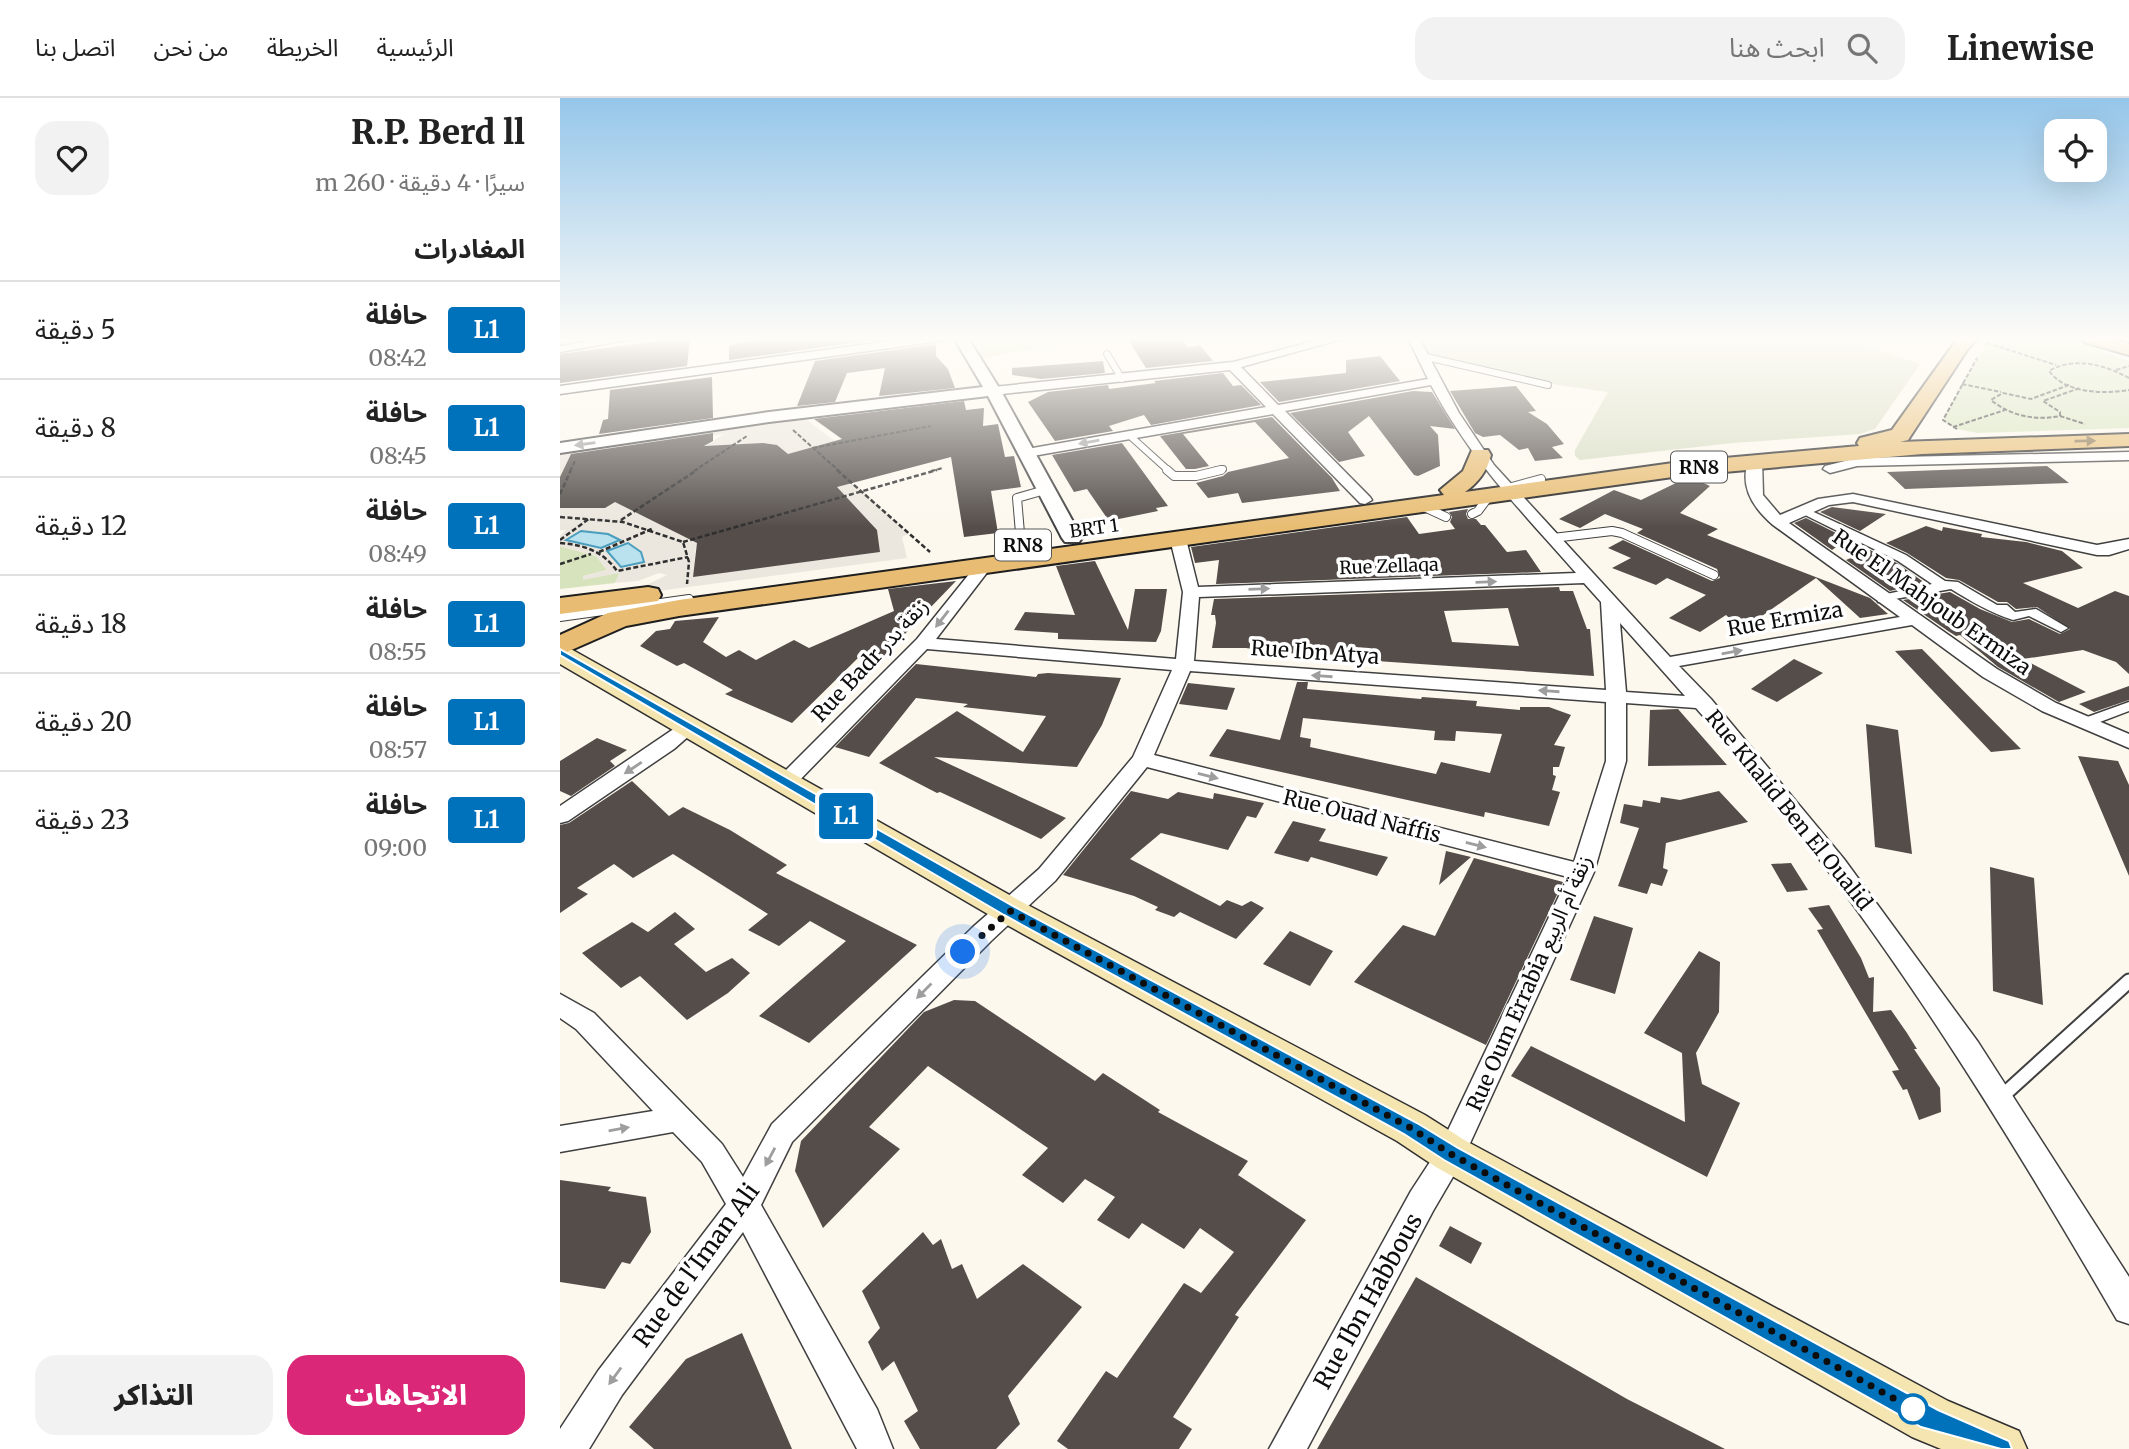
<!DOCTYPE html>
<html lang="ar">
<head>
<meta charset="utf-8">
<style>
	body { margin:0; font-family:Merriweather,"Noto Sans Arabic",serif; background:#f2f2f2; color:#222; direction:rtl; height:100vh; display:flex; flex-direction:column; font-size:26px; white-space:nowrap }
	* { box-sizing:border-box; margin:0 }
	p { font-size:23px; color:#767676 }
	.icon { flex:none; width:38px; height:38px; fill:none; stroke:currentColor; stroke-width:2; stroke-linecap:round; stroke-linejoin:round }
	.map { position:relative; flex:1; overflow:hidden; direction:ltr }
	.details { display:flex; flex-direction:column; background:#fff; width:560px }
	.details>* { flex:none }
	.badge { padding:0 14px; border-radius:5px; font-size:24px; line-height:46px }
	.tools { position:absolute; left:1484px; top:21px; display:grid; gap:14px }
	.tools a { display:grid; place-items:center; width:63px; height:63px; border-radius:14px; background:#fff; box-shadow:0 7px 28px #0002; font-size:35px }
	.you { position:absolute; width:35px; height:35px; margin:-18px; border:5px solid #fff; border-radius:50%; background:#1a73e8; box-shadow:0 0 0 10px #1a73e833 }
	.map>.badge { position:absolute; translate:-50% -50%; box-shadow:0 0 0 4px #fff }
	h2 { padding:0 35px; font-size:26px; line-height:63px }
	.round { display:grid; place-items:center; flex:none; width:74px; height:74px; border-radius:21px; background:#f2f2f2 }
	.headline { display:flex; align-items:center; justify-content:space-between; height:119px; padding:0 35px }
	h1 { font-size:33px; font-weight:800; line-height:52px }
	.button { display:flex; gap:14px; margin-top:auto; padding:14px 35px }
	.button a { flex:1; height:80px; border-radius:21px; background:#db2777; color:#fff; font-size:28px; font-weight:800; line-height:80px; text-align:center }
	.button a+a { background:#f2f2f2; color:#222 }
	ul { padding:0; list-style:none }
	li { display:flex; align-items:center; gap:21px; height:98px; padding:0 35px; border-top:2px solid #e0e0e0 }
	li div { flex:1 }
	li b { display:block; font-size:26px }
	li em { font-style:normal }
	li .badge { min-width:77px; font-weight:700; text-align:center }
	header { display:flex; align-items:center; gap:42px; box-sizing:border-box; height:98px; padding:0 35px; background:#fff; border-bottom:2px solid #e0e0e0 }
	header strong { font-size:33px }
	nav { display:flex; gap:38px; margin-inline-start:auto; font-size:24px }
	.search { width:490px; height:63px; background:#f2f2f2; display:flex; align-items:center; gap:18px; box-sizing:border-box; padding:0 24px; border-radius:21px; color:#767676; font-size:26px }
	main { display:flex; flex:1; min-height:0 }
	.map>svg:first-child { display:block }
</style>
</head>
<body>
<header>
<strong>Linewise</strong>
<div class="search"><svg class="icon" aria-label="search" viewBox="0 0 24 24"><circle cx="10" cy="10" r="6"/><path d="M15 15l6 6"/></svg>ابحث هنا</div>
<nav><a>الرئيسية</a><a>الخريطة</a><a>من نحن</a><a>اتصل بنا</a></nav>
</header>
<main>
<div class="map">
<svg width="1569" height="1351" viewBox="0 0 1569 1351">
	<rect width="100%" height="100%" fill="#fdf8ee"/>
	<path fill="#d6e3bc" d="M414 240H535L423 260Z
		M1429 240H1504L1569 263V330L1417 335 1397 331 1383 322 1385 317Z
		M0 448 36 458 47 472 23 478 60 475 55 485 0 491Z"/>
	<path fill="#d7dcc2" d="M860 240H1286L1360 266 1315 331 1300 336 1173 345 1020 362 1015 358V352L1048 294 998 287 879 260 866 253Z"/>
	<path fill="#ece7de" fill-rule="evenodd" d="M243 319 276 344 249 353 303 393 348 436 342 439 347 460 0 506V500L78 491 107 477 99 475 78 483 55 485 59 475 23 482V478L47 472 36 458 0 448V438L6 432H0V410H45L164 336 11 356 0 379V355ZM293 407 317 432 320 454 133 478 136 449Z"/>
	<path fill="#b9e1ee" stroke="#499dbd" stroke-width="2" d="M21 433 48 436 60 442 41 450 6 442Z
		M68 445 81 454 84 464 61 469 47 453Z"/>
	<path fill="#544d4a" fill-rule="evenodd" d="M120 240H130L127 268 0 285V256Z
		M214 240H261L262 246 264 240H329L169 262V247Z
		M567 240H621L628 249 640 247 653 263 586 270Z
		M376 246V258L388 271 395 290 319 298 325 270 287 275 275 304 237 308 255 263Z
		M820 258 840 283 719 304 700 284 786 275V262Z
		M543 263 545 275 481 281 452 277V270Z
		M663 275 673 288 681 287 701 307 591 327 584 317 549 328 553 333 495 343 468 304 488 294 548 287 549 291 596 285 594 283Z
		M152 279 153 320 39 336 43 322 48 321 50 292Z
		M956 288 976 313 968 314 987 326 1004 346 992 349 1003 360 975 363 968 350 959 352 940 337 923 339 915 335 890 293Z
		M853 293 872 294 895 331 870 328 878 337 880 368 858 378 854 377 809 318 788 334 805 358 779 364 730 315Z
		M404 303 406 312 424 310 423 328 438 326 445 359 454 358 461 389 431 393 438 435 404 439 391 359 277 389 317 432 320 454 133 479 137 445 55 404 45 410H0V379L11 356 153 335V343L144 348 203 345 217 347 228 356 282 341 254 321Z
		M712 319 772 380 780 393 682 405 678 395 648 400 636 385 663 378 668 374 729 360 695 324 623 336 649 368 635 371H626L600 338Z
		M562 345 608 408 596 410 598 413 549 423 527 391 514 394 492 357Z
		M1487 368 1509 385 1345 391 1327 374Z
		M1137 382 1150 388 1120 415 1158 431 1147 437 1310 500 1328 516 1300 520 1256 480 1182 532 1166 517 1140 534 1109 520 1146 497 1107 480 1096 487 1052 470 1071 460 1048 450 1063 442 1152 483 1160 480 1157 471 1077 435 1083 431 1045 416 1020 430 999 421 1054 392 1081 402 1120 383Z
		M1272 409 1326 416 1300 433 1260 414Z
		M908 411 906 416 908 421H916L921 427H925L947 454 966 452 981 474 656 486 659 462 635 465 631 449 847 419 859 436 895 431 890 424 892 419 889 414Z
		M1246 420 1288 441 1272 452 1234 425Z
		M1366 428 1382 433 1383 429 1422 436 1421 439 1466 444 1502 453 1523 470 1463 485 1518 510 1555 493 1569 498V576L1556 564 1523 552 1463 561 1526 594 1499 604 1438 569 1400 537 1396 538 1388 533 1343 502 1390 494 1420 511 1452 524 1469 521 1500 536 1510 531 1477 509 1456 511 1447 504H1438L1399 482 1386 480 1347 455 1326 445Z
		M1310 452 1337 465 1365 485 1330 493 1286 462Z
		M535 463 568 532 575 491H607L601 533 596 544 498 541V535L454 532 465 514 515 517 496 468Z
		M396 483 316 566 299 559 232 625 165 596 173 592 124 565 117 568 80 548 96 533 110 531 115 523 159 519 143 544 166 559 179 552 196 562 234 542 249 550 334 513 328 491Z
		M999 489 1000 493H1013L1027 531H1030L1034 578 787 561 784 557 692 554 693 551 686 550H652L656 525 655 517H651L654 501ZM948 510 959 548 892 544 884 513Z
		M1362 551 1461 651 1431 654 1335 553Z
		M1234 561 1263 575 1217 604 1191 591Z
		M356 566 476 579 478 576 488 575 561 580 542 627 517 669 374 659 506 720 481 741 380 694 377 695 319 665 397 613 463 654 486 618 403 609 408 606 356 600 309 659 275 649Z
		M737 584H748L747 591 861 601 862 599 917 603 916 608 960 612V609H989L1011 617 994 647 1005 649 999 669H993V677L996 678 992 692 1000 694 989 728 925 714 924 719 649 658 667 631 720 642ZM743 620 875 633 874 642 895 643 896 633 942 636 930 675 881 664 876 676 750 649 751 641 740 639Z
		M628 585 675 590 667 612 619 606Z
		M1569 588V602L1534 614 1519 606Z
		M1118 611 1167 667 1088 668 1090 612Z
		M1306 626 1338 632 1352 756 1315 749Z
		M37 640 67 652 50 663 55 668 11 698 0 693V663Z
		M1518 658 1558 663 1569 687V778Z
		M72 683 109 718 123 709 170 732 227 767 216 775 357 847 249 945 199 918 286 843 250 823 219 848 188 832 208 816 113 756 73 780 54 766 17 790 28 796 0 815V727L9 725Z
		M571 693 608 701 618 694 653 701 654 695 704 705 696 720 687 718 668 752 601 735 570 761 660 808 667 802 682 808 691 803 704 810 676 841 620 814 614 819 595 812 598 809 574 798 503 777Z
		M1159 693 1188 724 1106 745 1103 770 1108 772 1102 788 1091 785 1087 796 1058 788 1079 730 1060 725 1064 706 1082 709 1083 702 1100 705 1101 699 1120 702Z
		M733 723 766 731 759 743 828 759 817 778 751 759 748 764 714 755Z
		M886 753 911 759 879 787Z
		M914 760 1003 784 926 947 794 884 843 827 875 838Z
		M1231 765 1248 792 1227 794 1211 766Z
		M1430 769 1474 780 1483 907 1433 893Z
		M1269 807 1301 860 1309 880 1314 879 1313 914 1331 912 1347 935 1357 951H1354L1380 990 1381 1014 1359 1022 1347 991 1343 992 1332 973 1339 972 1257 832 1263 831 1248 810Z
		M115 814 135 831 114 846 146 874 172 860 190 875 168 895 127 922 80 878 61 890 22 855 72 824 88 834Z
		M1034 818 1073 830 1055 896 1010 882Z
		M730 833 773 853 750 888 703 866Z
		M1139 853 1160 864 1159 914 1136 955 1142 986 1180 1005 1147 1079 951 978 971 948 1125 1024 1122 955 1084 935Z
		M394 902 415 903 535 983 543 975 600 1012 598 1014 688 1063 678 1077 746 1122 675 1217 679 1219 613 1319 632 1331 619 1351H508L497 1343 546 1273 557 1280 624 1185 641 1195 674 1154 640 1130 624 1151 582 1125 569 1141 537 1122 555 1099 525 1081 503 1105 462 1077 488 1050 368 968 309 1029 340 1051 263 1130 235 1073 241 1043 364 914Z
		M0 1082 51 1089 48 1093 86 1099 91 1134 70 1166 62 1164 45 1191 0 1184Z
		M890 1128 922 1145 911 1166 879 1148Z
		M363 1134 373 1147 381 1141 392 1171 402 1166 417 1201 463 1166 522 1209 448 1298 460 1326 436 1351H360L344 1323 358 1313 334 1263 322 1273 308 1244 320 1230 302 1193Z
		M856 1179 1067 1301 1165 1351H757Z
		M182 1235 232 1351H94L69 1329 126 1261Z"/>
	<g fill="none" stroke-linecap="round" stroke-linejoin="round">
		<defs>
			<path id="service-far2" d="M547 256 562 281
				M862 258 988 287
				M569 337 609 373
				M654 373 663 371"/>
			<path id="service-far1" d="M607 372 614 378H636L661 372
				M948 390 981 381
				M860 407 886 419
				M912 416 918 413 930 397
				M460 435 457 400 485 392
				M993 440 1052 433 1062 435 1154 477
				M0 519 129 501"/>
			<path id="service" d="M1439 1001 1569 883"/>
			<path id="pedestrian" d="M1243 409 1346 457 1385 483 1398 484 1437 507H1447L1455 514 1476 511 1508 530 1501 534 1469 518 1453 522C1431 515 1412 504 1391 491L1318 504V498L1372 486 1338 463 1239 414V410Z
				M1569 604V613L1524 630 1517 625 1519 622Z"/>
			<path id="minor" d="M48 240H79L0 254V248Z
				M352 240H385L380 243 0 296V288Z
				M766 240H786L681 269 718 307 868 281 848 240H859L899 315 934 367 1110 559 1340 519 1213 427C1192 409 1178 386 1190 359H1200L1202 362 1203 397 1220 417 1258 401 1293 396 1537 447 1569 441V451L1549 457H1537L1293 404 1269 407 1229 425 1437 571 1496 605 1569 636V650L1482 613 1423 579 1352 527 1119 568 1151 601 1284 761 1418 944 1569 1179V1226L1557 1222C1433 1008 1301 796 1136 610L1066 605V663L1034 774 901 1065 873 1113 747 1351H709L851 1093 881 1047 1008 779 587 669 495 783 431 843 232 1044 201 1107 317 1311 333 1351H297L183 1134 62 1297 29 1351H0V1331L38 1273 166 1106 142 1064 113 1034 0 1054V1028L93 1013 16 931 0 920V896L34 915 162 1046 183 1079 212 1026 413 829 479 771 573 659 612 572 367 551 233 689H219L215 684 219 679 357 541 418 465 424 463 432 468 376 541 616 561 623 494 610 441 618 436 626 441 638 489 1016 475C960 411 912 364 871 287L725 313 810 399 812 402 805 406 800 405 713 316 467 359 460 355 467 351 706 309 670 272 433 297 427 293 433 289 673 264ZM1024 485 1041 504 1046 592 634 563 639 499ZM1060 525 1125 598 1066 594ZM630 573 1046 604V663L1014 764 594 657Z
				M1569 354V362L1297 368 1270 375 1263 371 1265 368 1297 360Z
				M128 624 135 626 138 630 114 651 8 723 0 725V708L121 626Z"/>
			<path id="tertiary" d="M394 240H408L441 293 522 440 519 444H505L502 440 428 298 209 324 0 355V345L209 314 423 289Z"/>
			<path id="secondary" d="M0 547 9 550 462 804 865 1017 906 1043 1388 1303 1459 1333 1467 1351H1381L1352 1339 876 1069 837 1043 438 822 0 566Z"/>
			<path id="primary" d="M1398 240H1418L1407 252 1348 342 1340 344 1569 336V348L1362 356 1120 378 119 518 66 528 0 557V537L48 515 119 502 884 397 880 392 903 373 912 352H928L931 357C927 373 919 384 905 394L1120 364 1299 348 1297 345 1300 340 1332 332Z
				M1521 240H1550L1569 246V257L1524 244Z
				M88 489 98 491 101 497 98 503 0 516V500Z"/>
		</defs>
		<use href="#service-far2" stroke="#404040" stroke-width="8"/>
		<use href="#service-far1" stroke="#404040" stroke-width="10"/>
		<use href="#service" stroke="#404040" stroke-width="17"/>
		<use href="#pedestrian" stroke="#404040" stroke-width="3"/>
		<use href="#minor" stroke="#404040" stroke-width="3"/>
		<use href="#tertiary" stroke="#404040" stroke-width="4"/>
		<use href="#secondary" stroke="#2f2f2f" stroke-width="3"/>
		<use href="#primary" stroke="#1e1e1e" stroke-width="4"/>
		<path stroke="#2f2f2f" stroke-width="2" stroke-dasharray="4.5 2" stroke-linecap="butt" d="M1427 245 1496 267
			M1556 272 1569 268
			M1569 280C1545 267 1514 258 1489 273 1506 296 1544 296 1569 292
			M1402 286 1441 294
			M1509 287 1471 301 1443 295 1431 302C1451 318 1475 323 1500 318V314L1483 303 1520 290
			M1500 318 1525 326
			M1393 329 1445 312
			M1397 331 1383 322 1417 260
			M233 332 279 373
			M253 350 371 328
			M10 373 15 363
			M134 373 187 338
			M371 373 383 370"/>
		<path stroke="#2f2f2f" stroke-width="2.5" stroke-dasharray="5 2.5" stroke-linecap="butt" d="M277 372 370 454
			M0 396 11 372
			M0 419 63 424 123 444 129 464 127 486
			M61 422 137 372
			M0 442 30 420
			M123 444 377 372
			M0 445C24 447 43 453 57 473L128 459
			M39 454 94 430
			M0 466 31 456"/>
		<use href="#service-far2" stroke="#fff" stroke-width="6"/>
		<use href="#service-far1" stroke="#fff" stroke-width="8"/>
		<use href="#service" stroke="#fff" stroke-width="13"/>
		<use href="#pedestrian" fill="#fff" fill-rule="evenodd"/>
		<use href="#minor" fill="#fff" fill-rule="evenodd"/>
		<use href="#tertiary" fill="#fff" fill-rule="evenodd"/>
		<use href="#secondary" fill="#f5e5b1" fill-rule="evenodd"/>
		<use href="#primary" fill="#e8bd73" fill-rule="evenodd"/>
	</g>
	<defs><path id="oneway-solid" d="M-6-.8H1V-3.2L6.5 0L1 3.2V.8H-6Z" transform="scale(1.75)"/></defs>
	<use fill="#856e45" href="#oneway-solid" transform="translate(1525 343) rotate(-1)"/>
	<g fill="#9e9e9e">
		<use href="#oneway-solid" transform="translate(529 344) rotate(170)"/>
		<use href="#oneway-solid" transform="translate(25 346) rotate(172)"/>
		<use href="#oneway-solid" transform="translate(926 484) rotate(-2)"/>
		<use href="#oneway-solid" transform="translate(699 491) rotate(-2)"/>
		<use href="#oneway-solid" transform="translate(382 521) rotate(128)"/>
		<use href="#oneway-solid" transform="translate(1172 554) rotate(-10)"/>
		<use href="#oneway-solid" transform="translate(762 578) rotate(-176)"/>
		<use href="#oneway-solid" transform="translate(989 593) rotate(-176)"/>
		<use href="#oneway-solid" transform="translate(73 670) rotate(146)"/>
		<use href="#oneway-solid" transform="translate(648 678) rotate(14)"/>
		<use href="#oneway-solid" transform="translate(916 747) rotate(14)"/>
		<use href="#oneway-solid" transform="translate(364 893) rotate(135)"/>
		<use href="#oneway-solid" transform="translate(59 1031) rotate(-10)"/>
		<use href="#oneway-solid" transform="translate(210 1059) rotate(118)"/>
		<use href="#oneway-solid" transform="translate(55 1278) rotate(126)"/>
	</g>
	<linearGradient id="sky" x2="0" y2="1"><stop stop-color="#95c6ea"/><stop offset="0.56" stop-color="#fefcf7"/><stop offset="1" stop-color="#fefcf7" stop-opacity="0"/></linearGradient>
	<rect width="1569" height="430" fill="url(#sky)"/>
	<path fill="#0072bc" stroke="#fff" stroke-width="2" d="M0 551 455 809 857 1025 898 1050 1378 1312 1449 1343 1452 1351H1441L1361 1329 884 1062 844 1036 444 817 0 557Z"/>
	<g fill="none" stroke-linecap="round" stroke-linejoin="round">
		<path stroke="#0d0d0d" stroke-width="7" stroke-dasharray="0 12.6" d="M403 854 450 813 851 1030 891 1056 1353 1311"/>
	</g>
	<circle fill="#fff" stroke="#0072bc" stroke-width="3.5" cx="1353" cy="1311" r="14"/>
	<g text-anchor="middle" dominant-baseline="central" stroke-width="7" stroke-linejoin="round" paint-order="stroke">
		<g font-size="18" fill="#0d0d0d" stroke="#fff">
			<text transform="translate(534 430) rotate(-8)">BRT 1</text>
			<text transform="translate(829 468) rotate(-2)">Rue Zellaqa</text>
		</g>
		<g fill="#fff" stroke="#565656" stroke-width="2">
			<rect x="1111" y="353.5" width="56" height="31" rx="5"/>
			<rect x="435" y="431.5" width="56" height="31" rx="5"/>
		</g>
		<g font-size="19" font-weight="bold" fill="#0d0d0d">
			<text x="1139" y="369">RN8</text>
			<text x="463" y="447">RN8</text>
		</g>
		<g font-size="21" fill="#0d0d0d" stroke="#fff">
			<text transform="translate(1372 504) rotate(35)">Rue El Mahjoub Ermiza</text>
			<text transform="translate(1225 521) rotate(-10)">Rue Ermiza</text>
			<text transform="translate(755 554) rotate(4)">Rue Ibn Atya</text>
			<text transform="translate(310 562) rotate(-47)">Rue Badr زنقة بدر</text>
			<text transform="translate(1229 712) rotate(51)">Rue Khalid Ben El Oualid</text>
			<text transform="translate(802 718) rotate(14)">Rue Ouad Naffis</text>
			<text transform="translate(969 885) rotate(-66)">Rue Oum Errabia زنقة أم الربيع</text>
		</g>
		<g font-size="24" fill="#0d0d0d" stroke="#fff">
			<text transform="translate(136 1167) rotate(-54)">Rue de l'Iman Ali</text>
			<text transform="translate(808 1203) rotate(-61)">Rue Ibn Habbous</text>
		</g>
	</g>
</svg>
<div class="tools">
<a><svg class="icon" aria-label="locate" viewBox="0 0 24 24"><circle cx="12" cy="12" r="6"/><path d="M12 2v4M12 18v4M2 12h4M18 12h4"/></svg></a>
</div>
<div class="you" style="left:403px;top:854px"></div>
<b class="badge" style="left:286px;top:718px;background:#0072bc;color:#fff">L1</b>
</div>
<section class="details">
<div class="headline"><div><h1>R.P. Berd ll</h1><p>سيرًا · 4 دقيقة · 260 m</p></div><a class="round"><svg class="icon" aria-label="heart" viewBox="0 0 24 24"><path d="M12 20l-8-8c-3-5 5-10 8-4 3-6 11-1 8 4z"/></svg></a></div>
<h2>المغادرات</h2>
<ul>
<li><span class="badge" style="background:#0072bc;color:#fff">L1</span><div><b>حافلة</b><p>08:42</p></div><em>5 دقيقة</em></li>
<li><span class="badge" style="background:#0072bc;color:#fff">L1</span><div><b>حافلة</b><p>08:45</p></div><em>8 دقيقة</em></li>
<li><span class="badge" style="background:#0072bc;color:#fff">L1</span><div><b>حافلة</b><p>08:49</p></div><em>12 دقيقة</em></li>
<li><span class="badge" style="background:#0072bc;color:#fff">L1</span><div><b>حافلة</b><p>08:55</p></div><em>18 دقيقة</em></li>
<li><span class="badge" style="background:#0072bc;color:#fff">L1</span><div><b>حافلة</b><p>08:57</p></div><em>20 دقيقة</em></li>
<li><span class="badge" style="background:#0072bc;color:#fff">L1</span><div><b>حافلة</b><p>09:00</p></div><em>23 دقيقة</em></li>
</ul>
<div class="button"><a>الاتجاهات</a><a>التذاكر</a></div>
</section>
</main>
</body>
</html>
